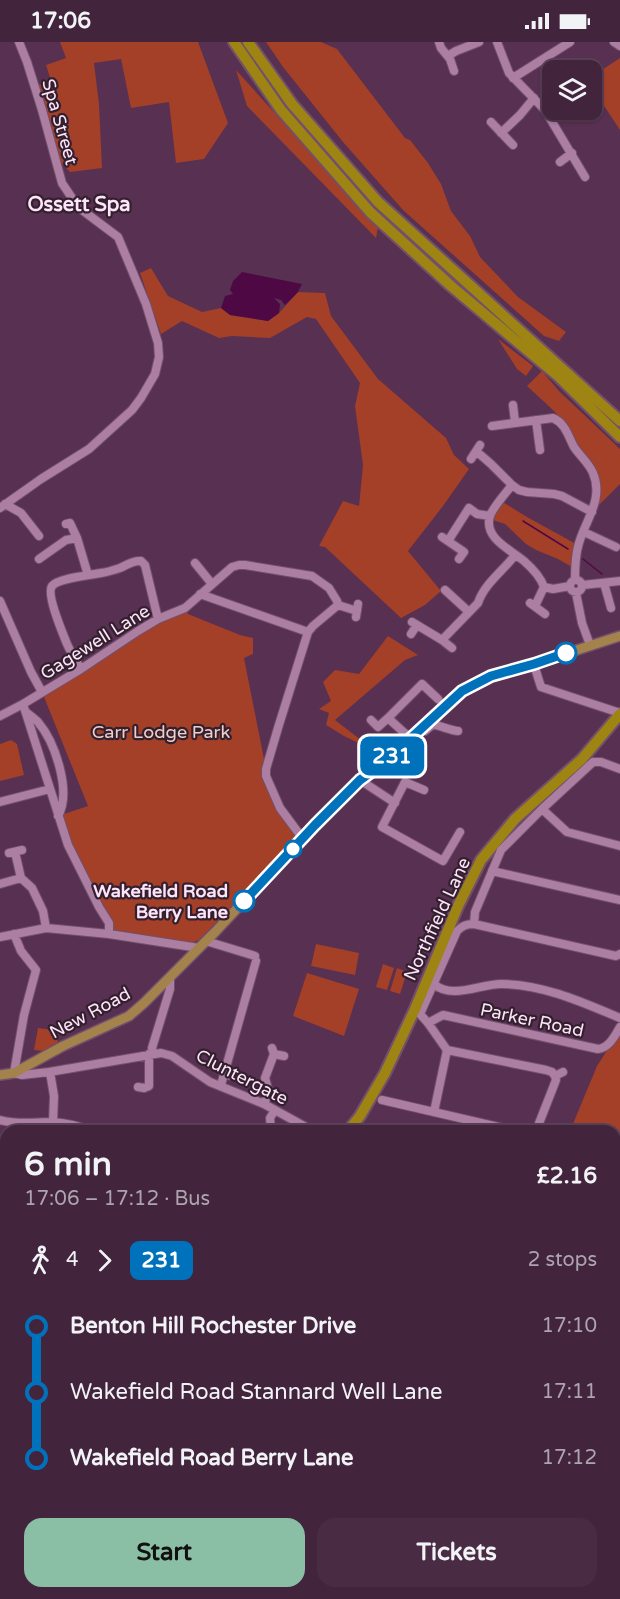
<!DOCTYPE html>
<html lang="en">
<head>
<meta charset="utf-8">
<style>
	body { margin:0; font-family:"Varela Round",sans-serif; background:#492c44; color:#f1f3f6; height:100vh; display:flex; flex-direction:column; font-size:22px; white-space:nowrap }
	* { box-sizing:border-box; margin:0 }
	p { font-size:20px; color:#aea4b0 }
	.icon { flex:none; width:33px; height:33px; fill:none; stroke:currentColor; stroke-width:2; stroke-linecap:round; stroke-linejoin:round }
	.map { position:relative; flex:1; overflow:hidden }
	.details { position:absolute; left:0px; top:1083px; width:621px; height:474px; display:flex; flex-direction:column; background:#42243d; border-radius:18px 18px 0 0; box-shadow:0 2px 4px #0004,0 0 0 2px #5a4157 }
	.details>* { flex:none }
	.badge { padding:0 12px; border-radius:9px; font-size:21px; line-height:39px }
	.tools { position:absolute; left:542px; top:18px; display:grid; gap:12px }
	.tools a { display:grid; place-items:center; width:60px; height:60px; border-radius:12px; background:#42243d; box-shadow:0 2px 4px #0004,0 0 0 2px #5a4157; font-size:30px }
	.map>.badge { position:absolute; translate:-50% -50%; box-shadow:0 0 0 3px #fff }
	.legs { display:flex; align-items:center; gap:9px; height:66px; padding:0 24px; font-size:20px }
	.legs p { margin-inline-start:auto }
	.headline { display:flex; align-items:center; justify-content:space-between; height:102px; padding:0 24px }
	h1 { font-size:33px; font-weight:800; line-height:45px }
	.primary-button { display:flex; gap:12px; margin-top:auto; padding:12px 24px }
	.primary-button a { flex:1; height:69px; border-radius:18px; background:#8abfa5; color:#111; font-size:24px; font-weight:800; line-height:69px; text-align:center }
	.primary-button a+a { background:#492c44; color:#f1f3f6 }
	ul { padding:0 24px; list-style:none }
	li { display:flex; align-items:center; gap:21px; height:66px; font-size:22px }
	li i { display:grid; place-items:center; width:9px; height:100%; margin:0 8px; background:currentColor }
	li i::after { content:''; width:15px; height:15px; margin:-8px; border:4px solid; border-radius:50%; background:#42243d }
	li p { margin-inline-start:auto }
	li:first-child i { background:linear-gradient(#0000 50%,currentColor 0) }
	li:last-child i { background:linear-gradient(currentColor 50%,#0000 0) }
	.status { display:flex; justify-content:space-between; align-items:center; height:42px; padding:0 30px; background:#42243d; direction:ltr }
	.status svg { height:16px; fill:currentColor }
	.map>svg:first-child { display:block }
</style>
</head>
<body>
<div class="status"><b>17:06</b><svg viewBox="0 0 49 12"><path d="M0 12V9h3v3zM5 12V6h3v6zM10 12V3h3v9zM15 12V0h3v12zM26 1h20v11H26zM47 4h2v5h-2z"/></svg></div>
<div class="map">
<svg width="620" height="1557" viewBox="0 0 620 1557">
	<rect width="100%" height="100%" fill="#583051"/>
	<path fill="#a43f28" d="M60 0H198L228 81 204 117 176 121 169 60 131 66 121 17 94 21 99 62 102 126 70 130 59 118 38 43 51 39 46 23 66 16Z
		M266 0H321L337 7 405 96 410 98 428 121 441 142 451 169 470 194 480 215 518 255 566 290 559 299 544 294 403 168 343 100 283 25Z
		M620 16V88L591 44V35Z
		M236 28 378 185 376 196 247 64Z
		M151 226 168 254 202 270 221 266 230 273 268 279 279 271 298 250 325 251 331 274 378 337 446 396 454 413 469 427 443 464 408 509 441 549 425 563 401 576 325 505 319 504 343 459 359 464 363 423 355 364 360 341 316 277 307 275 270 296 232 294 219 296 182 279 161 292 140 231Z
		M498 297 533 324 526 334 517 327Z
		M542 329 559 349 620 407V442L598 464 599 447 566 383 554 369 527 344Z
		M501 459 527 475 576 502 572 525 558 517 536 508 526 502 505 482 490 477Z
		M185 566 188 572 240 593 253 596V612L244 616 266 727 280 766 303 797 259 843 241 855 199 898 191 901 112 892 102 864 70 802 61 773 88 764 42 650 138 589Z
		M388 594 418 613 405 618 335 678 361 698 390 710 385 714 344 694 326 683 329 671 319 667 331 659 323 640 335 628 359 632Z
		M11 698 17 702 24 733 0 739V702Z
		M316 902 359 911 355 933 311 924Z
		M383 922 394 926 387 948 376 945Z
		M397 926 407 930 400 952 390 949Z
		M307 931 359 947 344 994 293 974Z
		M38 986 59 989 57 1003 45 1009 34 1008Z
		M620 988V1177H615V1089H570L597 1024Z
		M0 1341H6V1537L0 1535Z
		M615 1548 620 1552V1557H591L583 1551H615Z
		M325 1551H444L442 1557H364L358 1555 356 1557H327Z
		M495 1551C505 1551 515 1549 522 1557H488Z"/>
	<path fill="#4e0945" d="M242 230 302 242 298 250 285 263 281 258 274 256 280 262 279 271 268 279 230 273 221 266 225 254 233 252 230 248 233 239Z
		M446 1551H487L481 1557H443Z
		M522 1551H580L587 1557H527Z"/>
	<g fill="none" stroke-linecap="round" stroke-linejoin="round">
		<path stroke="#4e0945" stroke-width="1.5" d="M523 479 568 507
			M583 517 602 532"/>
		<defs>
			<path id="minor" d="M439 0 441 6 450 17 454 29
				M497 0 509 31 545 68 585 135
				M614 0 620 4
				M448 14 456 9 479 0
				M513 36 570 0
				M491 80 513 103
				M501 91 520 73 534 56
				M560 120 572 111
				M513 363 515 380
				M536 378 540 408
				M492 384 553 376C566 382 568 394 574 405 580 414 589 421 593 431 604 457 586 477 579 501 575 513 575 526 575 538
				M476 409 491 422 512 443 519 448 527 450 554 452 562 454 592 470
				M471 417 480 403
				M512 443C506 451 493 465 490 474 483 496 511 508 524 519 532 526 541 536 544 545L553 547 570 544
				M5 462 21 471 39 494
				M0 466 41 437 89 407 132 368 141 356 155 332 159 315 158 301 146 262 118 195 78 165 62 141 42 68 27 20 19 0
				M66 482 70 481 77 496 88 533
				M584 490 616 505
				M442 495 464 510 459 517
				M448 499 469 466 477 472 490 474
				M39 517 66 498 77 496
				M195 521 212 542
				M570 544a6 6 0 1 1 12 0a6 6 0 1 1-12 0Z
				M604 541 611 566
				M583 543 620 539
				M445 548 469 570
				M576 551 582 581 590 603
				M200 552 308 590
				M0 559 31 630 42 650
				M530 561 545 572
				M338 563 357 569
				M535 564 544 545
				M356 575 358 562
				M412 580 442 598
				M411 592 417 583
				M452 606 442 598 478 561C484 542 503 529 515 513
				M535 626 541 645 620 671
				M81 627C76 619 71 611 67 602 63 592 46 552 52 544 58 536 91 533 101 531 108 530 114 528 120 526 127 523 133 518 141 519L145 523 158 577
				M23 662 68 803 99 865 109 881V892
				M27 671C31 674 35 677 38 680 55 700 72 750 58 774
				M0 674 23 662 81 627 138 589 158 577 185 566 232 525 239 523H245L312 534 329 546 337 559 338 563 313 584 308 590 278 686 266 727V734L280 766 303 797
				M388 676 422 642 438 657
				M371 678 378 685 388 676 410 696
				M420 687 425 689C428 687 430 684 433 683 436 682 452 689 458 689
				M360 738 395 761
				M424 748 405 740 382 785 443 819 460 790
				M0 760 50 747
				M542 767 567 790 620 804
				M15 810 21 836
				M9 811 22 808
				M492 829 620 858
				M0 842 21 836 32 846 43 869 46 886
				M474 882 616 914 620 912
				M14 892 21 909 36 928 24 973 14 1031 22 1033 49 1030 161 1011 172 1014 210 1040 264 1062 313 1089
				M0 895 46 886 109 892 199 906
				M206 899 255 914
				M434 942C452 958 480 942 501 942 542 942 582 960 620 976
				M415 967 420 972 457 889C462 884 466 882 474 882L475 870 501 808 542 767 593 720H601L620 727
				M420 972 428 981 447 1008 546 1028 552 1030 555 1034 563 1030
				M428 981 443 973 598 1007C609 1006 615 994 620 985
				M272 1006 274 1012 284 1014
				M153 1012 152 1006 170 947V935
				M50 1030 54 1054 53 1080
				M224 1032 240 1036
				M221 1043 256 919
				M138 1045 144 1046 149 1044V1012
				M382 1058 516 1089
				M264 1062 269 1050 265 1036 274 1012
				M434 1070 447 1008
				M0 1078C18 1083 35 1080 53 1080 66 1081 79 1084 91 1089
				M129 1089H137
				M271 1089 270 1076 275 1068
				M536 1089 556 1038 555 1034
				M615 1235 620 1236
				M0 1261H6
				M615 1284 620 1282
				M615 1315 620 1316
				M0 1355 6 1356
				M615 1378 620 1380
				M615 1533V1534
				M322 1551 324 1557"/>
			<path id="major" d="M0 1033 14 1031 63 1004 129 974 144 961 216 889 315 783 360 738 385 720 404 704 420 687 462 649 491 634 534 622 620 594"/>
			<path id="highway" d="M234 0 281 68 370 170 451 244 558 334 620 395
				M248 0 292 62 378 160 620 379
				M348 1089 360 1074 385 1031 415 967 458 864 481 818 515 777 582 717 620 672
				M0 1252H6"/>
		</defs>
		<use href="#minor" stroke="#72506c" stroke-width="10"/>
		<use href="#major" stroke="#72506c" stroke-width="12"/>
		<use href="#highway" stroke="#72506c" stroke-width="14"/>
		<use href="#minor" stroke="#ac7ea2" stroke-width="8"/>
		<use href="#major" stroke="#a4824c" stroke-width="9"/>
		<use href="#highway" stroke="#9e8413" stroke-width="10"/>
		<path stroke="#d9bcd3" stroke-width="1.5" stroke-dasharray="8 8" stroke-linecap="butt" d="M615 1267 620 1266
			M0 1329 6 1330"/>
	</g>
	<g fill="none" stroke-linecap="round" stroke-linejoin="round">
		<defs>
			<path id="line-1" d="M244 859 315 783 360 738 385 720 462 649 491 634 534 622 566 611"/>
		</defs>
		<use href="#line-1" stroke="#fff" stroke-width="14"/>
		<use href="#line-1" stroke="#0072bc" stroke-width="9"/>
	</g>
	<g fill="#fff" stroke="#0072bc" stroke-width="3">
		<circle cx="566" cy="611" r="10"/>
		<circle cx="293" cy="807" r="8"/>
		<circle cx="244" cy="859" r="10"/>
	</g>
	<g text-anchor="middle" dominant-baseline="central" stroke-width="4.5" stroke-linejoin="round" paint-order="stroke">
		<g font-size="18" fill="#fee4f8" stroke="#33202f">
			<text transform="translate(60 80) rotate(74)">Spa Street</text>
			<text transform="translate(95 600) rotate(-32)">Gagewell Lane</text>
			<text transform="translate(437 877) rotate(-65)">Northfield Lane</text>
			<text transform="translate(90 971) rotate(-28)">New Road</text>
			<text transform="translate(532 978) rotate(12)">Parker Road</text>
			<text transform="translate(242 1035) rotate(27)">Cluntergate</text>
		</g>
		<g font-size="18" fill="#efd0c9" stroke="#33202f">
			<text x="161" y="690">Carr Lodge Park</text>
		</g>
		<g font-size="18" font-weight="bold" fill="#fee4f8" stroke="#33202f" text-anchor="end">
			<text x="228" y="849">Wakefield Road<tspan x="228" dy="21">Berry Lane</tspan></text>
		</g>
		<g font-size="20" font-weight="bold" fill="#fee4f8" stroke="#33202f">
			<text x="79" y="163">Ossett Spa</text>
		</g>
	</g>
</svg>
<div class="tools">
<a><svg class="icon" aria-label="layers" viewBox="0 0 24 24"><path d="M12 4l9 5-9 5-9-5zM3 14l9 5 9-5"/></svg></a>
</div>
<b class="badge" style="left:392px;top:714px;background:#0072bc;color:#fff">231</b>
<section class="details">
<div class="headline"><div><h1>6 min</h1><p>17:06 – 17:12 · Bus</p></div><b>£2.16</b></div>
<div class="legs"><svg class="icon" aria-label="walk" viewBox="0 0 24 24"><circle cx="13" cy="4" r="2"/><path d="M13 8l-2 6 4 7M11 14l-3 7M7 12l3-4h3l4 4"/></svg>4<svg class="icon" aria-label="forward" viewBox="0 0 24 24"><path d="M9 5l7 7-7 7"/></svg><b class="badge" style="background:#0072bc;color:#fff">231</b><p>2 stops</p></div>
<ul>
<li><i style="color:#0072bc"></i><b>Benton Hill Rochester Drive</b><p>17:10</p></li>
<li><i style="color:#0072bc"></i><span>Wakefield Road Stannard Well Lane</span><p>17:11</p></li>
<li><i style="color:#0072bc"></i><b>Wakefield Road Berry Lane</b><p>17:12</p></li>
</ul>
<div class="primary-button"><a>Start</a><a>Tickets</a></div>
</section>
</div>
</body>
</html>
